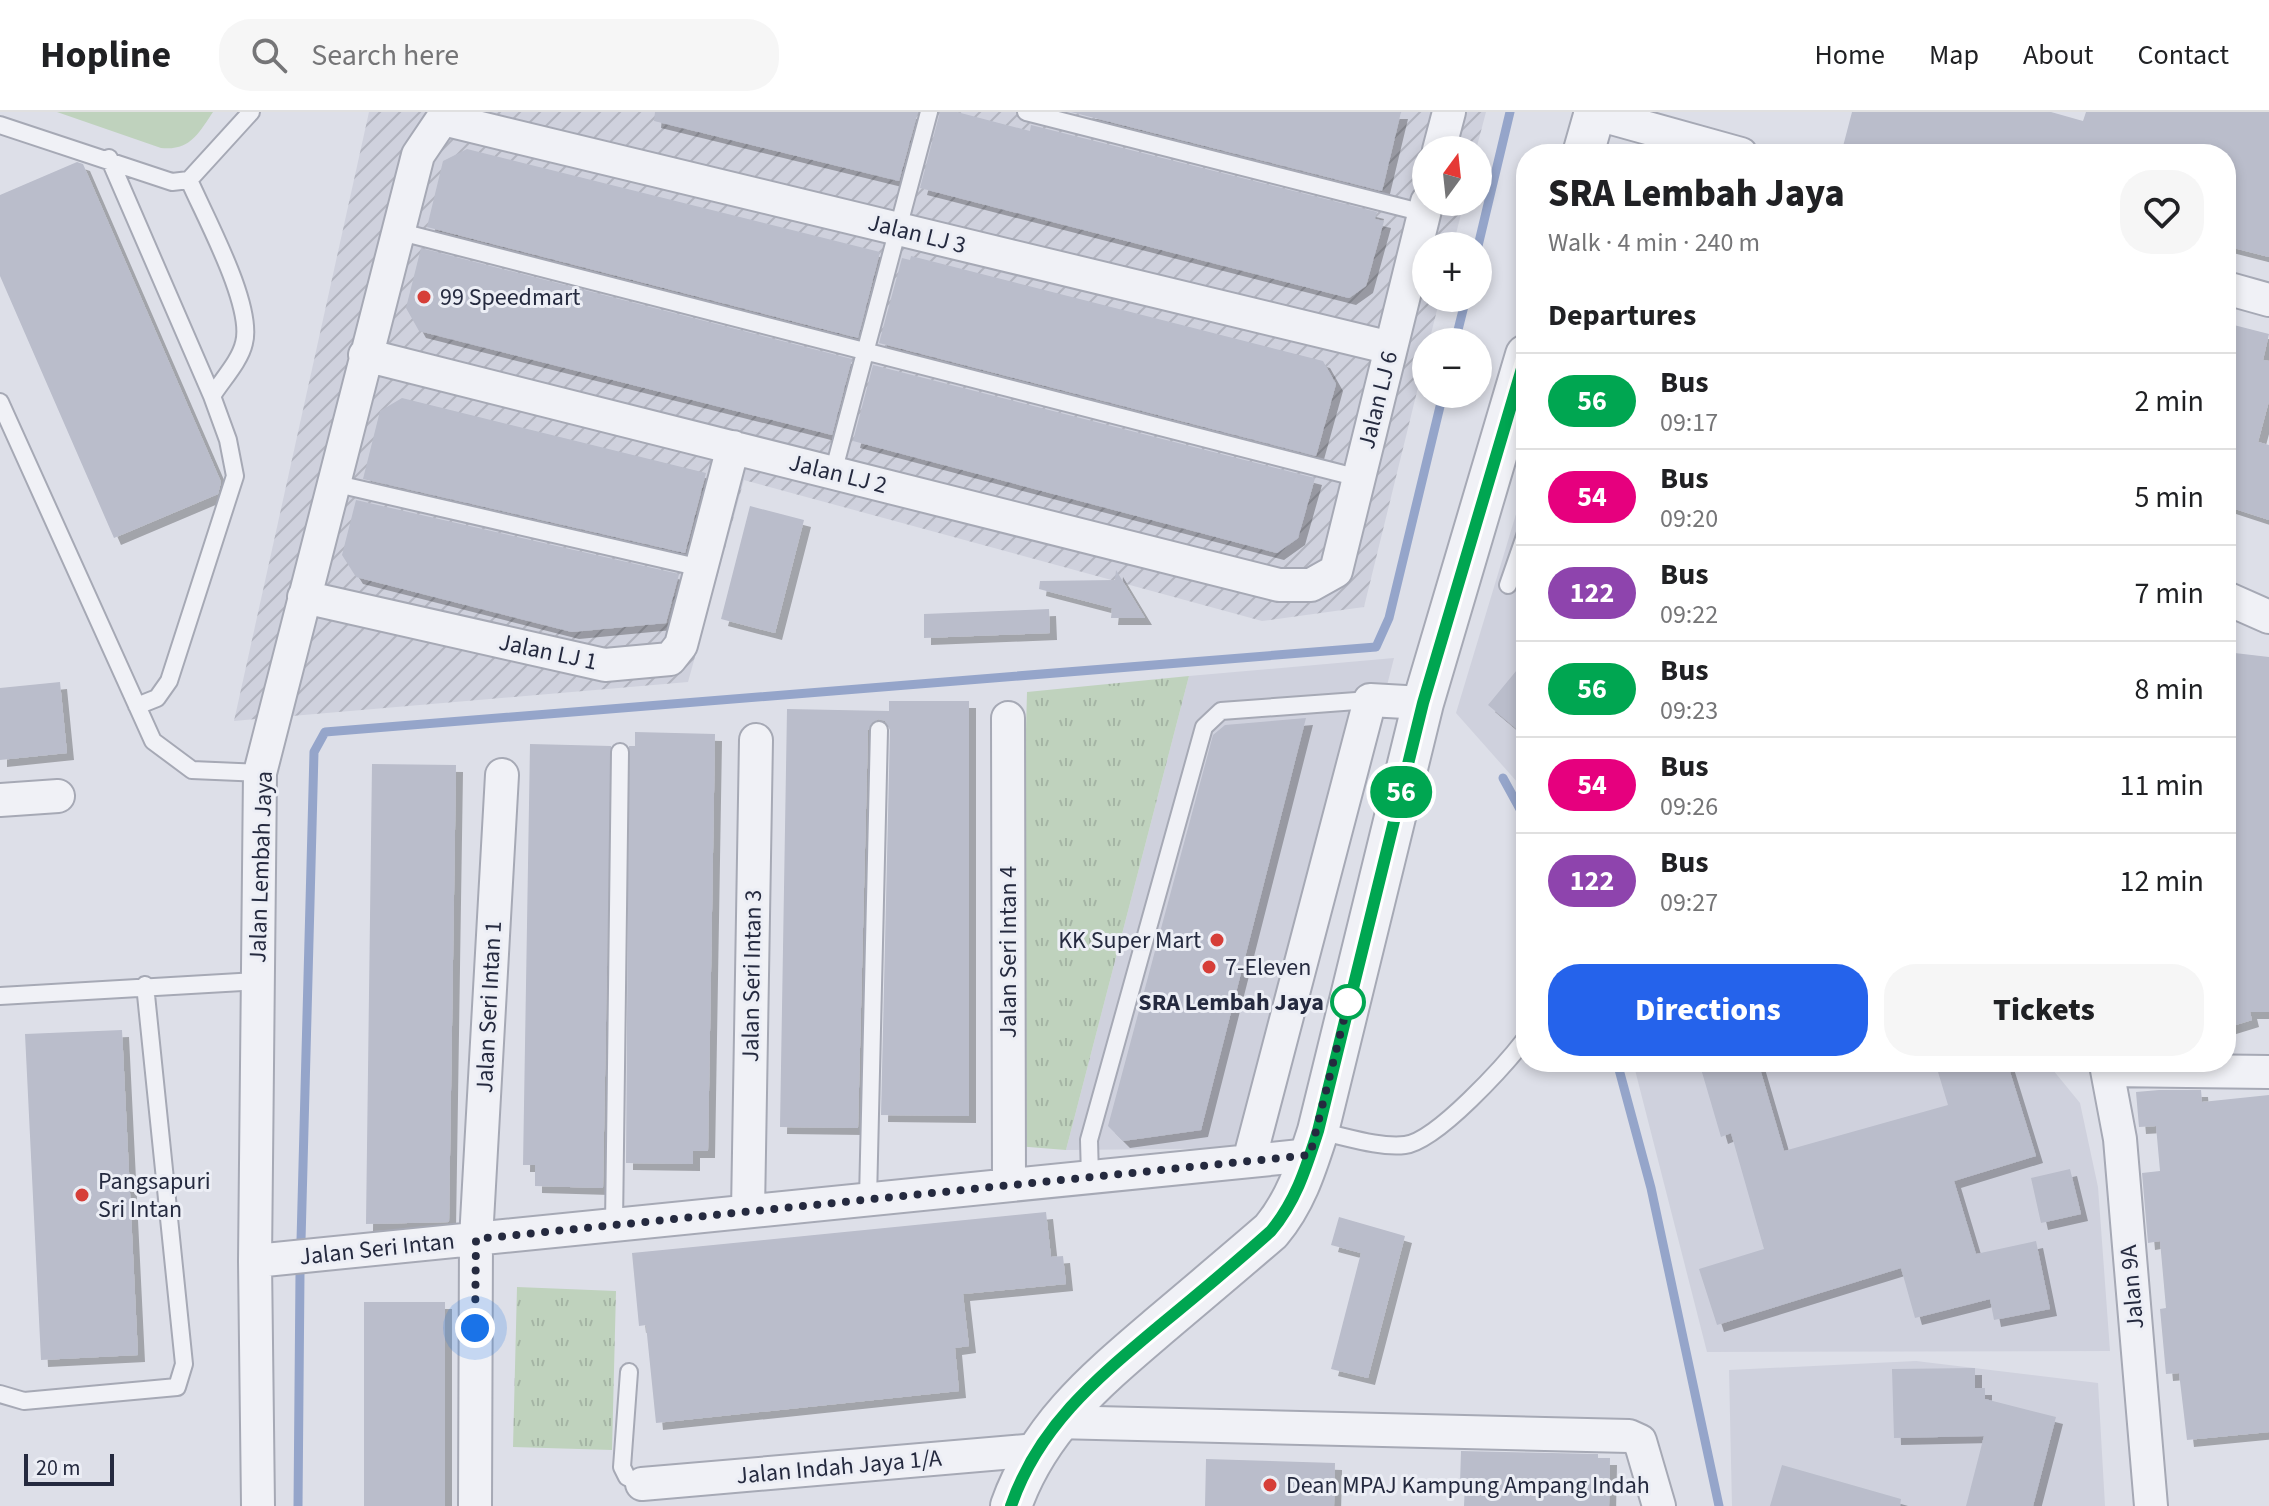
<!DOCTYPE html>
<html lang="en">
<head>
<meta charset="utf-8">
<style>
	body { margin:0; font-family:"Source Sans 3",sans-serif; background:#f6f6f6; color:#202124; height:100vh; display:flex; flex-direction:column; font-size:30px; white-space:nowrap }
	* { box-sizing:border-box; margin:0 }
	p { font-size:26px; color:#757577 }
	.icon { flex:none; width:44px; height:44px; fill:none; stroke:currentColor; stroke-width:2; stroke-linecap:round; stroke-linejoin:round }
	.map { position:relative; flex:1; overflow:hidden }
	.sheet { position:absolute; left:1516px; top:32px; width:720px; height:928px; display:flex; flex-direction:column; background:#fff; border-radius:32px; box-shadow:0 4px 12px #0003 }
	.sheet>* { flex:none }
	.badge { padding:0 16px; border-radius:26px; font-size:28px; line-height:52px }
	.needle { width:52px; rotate:15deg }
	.controls { position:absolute; left:1412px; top:24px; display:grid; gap:16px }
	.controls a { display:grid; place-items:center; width:80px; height:80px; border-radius:50%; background:#fff; box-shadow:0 4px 12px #0003; font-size:40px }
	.scale { position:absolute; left:24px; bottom:20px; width:90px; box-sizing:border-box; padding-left:8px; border:4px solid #252a3f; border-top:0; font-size:22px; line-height:28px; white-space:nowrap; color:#252a3f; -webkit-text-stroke:6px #eceef5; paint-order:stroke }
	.you { position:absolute; width:40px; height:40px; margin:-20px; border:6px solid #fff; border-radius:50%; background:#1a73e8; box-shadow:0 0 0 12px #1a73e833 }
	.map>.badge { position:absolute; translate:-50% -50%; box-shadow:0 0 0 4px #fff }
	h2 { padding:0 32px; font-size:30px; line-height:72px }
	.round { display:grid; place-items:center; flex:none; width:84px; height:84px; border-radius:32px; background:#f6f6f6 }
	.headline { display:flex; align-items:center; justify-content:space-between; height:136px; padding:0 32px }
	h1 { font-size:38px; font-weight:800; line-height:60px }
	.button { display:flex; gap:16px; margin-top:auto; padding:16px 32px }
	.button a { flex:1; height:92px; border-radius:32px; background:#2563eb; color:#fff; font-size:32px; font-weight:800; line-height:92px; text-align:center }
	.button a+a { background:#f6f6f6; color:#202124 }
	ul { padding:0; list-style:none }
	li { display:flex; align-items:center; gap:24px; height:96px; padding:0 32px; border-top:2px solid #e0e0e0 }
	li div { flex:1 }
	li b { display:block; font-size:30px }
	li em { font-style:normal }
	li .badge { min-width:88px; font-weight:700; text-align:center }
	header { display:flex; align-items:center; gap:48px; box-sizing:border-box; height:112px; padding:0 40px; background:#fff; border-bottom:2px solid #e0e0e0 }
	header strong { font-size:38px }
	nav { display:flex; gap:44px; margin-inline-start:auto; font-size:28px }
	.search { width:560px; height:72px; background:#f6f6f6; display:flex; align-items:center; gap:20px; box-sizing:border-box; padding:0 28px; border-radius:32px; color:#757577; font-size:30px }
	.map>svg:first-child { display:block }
</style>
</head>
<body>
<header>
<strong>Hopline</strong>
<div class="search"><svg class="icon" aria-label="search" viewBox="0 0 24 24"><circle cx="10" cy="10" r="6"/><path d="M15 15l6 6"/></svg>Search here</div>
<nav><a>Home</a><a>Map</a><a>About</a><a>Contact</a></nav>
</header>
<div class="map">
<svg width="2269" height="1394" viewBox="0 0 2269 1394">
	<defs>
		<pattern id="industrial-furrows" width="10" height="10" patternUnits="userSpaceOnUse" patternTransform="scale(2)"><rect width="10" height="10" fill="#cfd1dd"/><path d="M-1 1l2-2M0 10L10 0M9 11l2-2" fill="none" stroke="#b2b4bf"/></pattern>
		<pattern id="park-tufts" width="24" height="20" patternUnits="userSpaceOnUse" patternTransform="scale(2)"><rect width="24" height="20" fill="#bfd2bd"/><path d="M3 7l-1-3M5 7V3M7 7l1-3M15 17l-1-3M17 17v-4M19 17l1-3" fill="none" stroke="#a4b4a4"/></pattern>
		<filter id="shadow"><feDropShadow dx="7" dy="7" stdDeviation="0" flood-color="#0004"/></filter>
	</defs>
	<rect width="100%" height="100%" fill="#dddfe8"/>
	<path fill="#cfd1dd" d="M1526 369V680L1456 601Z
		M1394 546 1269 1036 1066 1038 1189 564Z
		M1633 950H2051L2053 958 2080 991 2098 1075 2110 1239 1707 1240Z
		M1916 1249 2098 1271 2105 1394H1732L1729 1258Z"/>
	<path fill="url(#industrial-furrows)" d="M369 0H1486L1476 38H1426V90H1464L1453 134H1426V186H1440L1429 230H1426V243L1364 495 1262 509 744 368 688 570 234 609Z"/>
	<path fill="#bfd2bd" d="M57 0H213C198 22 190 39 161 36Z"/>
	<path fill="url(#park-tufts)" d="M1189 564 1066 1038 1015 1034 1027 580Z
		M517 1175 616 1179 612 1338 513 1335Z"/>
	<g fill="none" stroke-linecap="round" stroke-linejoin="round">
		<path stroke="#95a5ca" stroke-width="9" d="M1478 134 1510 0
			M1455 230 1466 186
			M1503 666 1526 708
			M1617 950 1651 1076 1719 1394
			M301 1129 314 640 325 620 1376 535 1389 506 1443 282
			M298 1394 300 1161"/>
	</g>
	<path fill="#babdcb" filter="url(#shadow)" d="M655 0H918L899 69 654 9Z
		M940 0H957L1030 19 1031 13 1377 100 1375 107 1384 109 1366 174 1349 186 920 76Z
		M1071 0H1401L1382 79Z
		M1852 0H2051L2083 9 2086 0H2269V145L2226 134V42H1999L1973 35 1971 42H1841Z
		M467 37 880 140 858 226 427 115 443 49Z
		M77 50 83 52 221 370 218 382 114 426 0 164V83Z
		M421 136 852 247 832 323 419 219 406 196Z
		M911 144 1323 249 1336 272 1316 344 879 231 902 146 910 148Z
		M2226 211 2269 222 2263 248 2269 249V289L2258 330 2269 333V408L2226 394Z
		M873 253 1315 366 1298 426 1277 441 853 329Z
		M402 286 706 361 685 441 363 367 380 299Z
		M356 388 679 462 666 511 572 520 356 465 342 443Z
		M750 394 804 408 775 521 721 507Z
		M1116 458 1145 506H1111L1112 496 1039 477 1040 469 1115 468Z
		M1049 497 1050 521 924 526V502Z
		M2226 540 2269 545V900H2250L2252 908 2226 916Z
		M1526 547V625L1488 593Z
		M60 570 67 641 0 648V576Z
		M889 589H969V1004L881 1003 890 618 885 609 878 607 868 618 858 1016 780 1015 787 597 889 599Z
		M1306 606 1201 1018 1123 1029 1108 1014 1213 623 1225 613Z
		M635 620 715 622 708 1039H693V1052L626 1051 629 634H635Z
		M530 632 611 634 603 1076 535 1074V1053H523Z
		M372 652 456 653 449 1110 366 1112Z
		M122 918 138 1243 41 1248 25 922Z
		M1699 950H1758L1784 1039 1948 993 1935 950H2007L2036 1044 1954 1069 1976 1142 2036 1129 2050 1197 1994 1208 1990 1187 1915 1206 1901 1156 1717 1213 1699 1157 1764 1137 1731 1021 1721 1025Z
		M2159 978H2201L2202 990 2269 983V1320L2187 1328 2179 1261 2166 1262 2160 1197 2166 1196 2160 1129 2148 1131 2142 1061 2160 1059 2156 1014 2139 1015 2136 980Z
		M2070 1057 2081 1102 2041 1111 2031 1066Z
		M1046 1100 1051 1145 1063 1144 1066 1172 963 1182 969 1234 955 1236 959 1279 656 1311 646 1213 639 1214 632 1141Z
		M1339 1105 1405 1124 1368 1266 1331 1257 1361 1141 1331 1133Z
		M364 1190H445V1394H364Z
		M1975 1256V1276H1985V1287L2056 1305 2033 1394H1966L1984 1324 1894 1326 1892 1257Z
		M1461 1339 1598 1342V1346H1610L1609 1394H1464L1465 1372H1460Z
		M1206 1347 1335 1351 1334 1394H1205Z
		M1782 1353 1901 1387 1900 1394H1770Z"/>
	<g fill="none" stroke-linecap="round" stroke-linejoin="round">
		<defs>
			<path id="service" d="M1026 0 1424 101
				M0 13 172 70 189 68 251 0
				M109 46 212 284 228 328 235 364 169 569 157 586 137 594
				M189 68C205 105 254 194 244 231 240 249 222 268 212 284
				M397 119 1359 366
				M0 290 153 629 192 658 260 661
				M833 361 929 0
				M333 371 701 456
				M1508 473 1526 421
				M0 884 258 869
				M1318 1019C1344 1024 1378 1036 1405 1033 1437 1029 1506 952 1526 926
				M1090 1065 1089 1028 1204 615 1221 599 1370 588
				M868 1087 879 618
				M614 1113 620 640
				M629 1260 622 1355 627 1365 642 1372
				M0 1282 24 1289 177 1275 184 1252 145 873"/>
			<path id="minor" d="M1590 0 1741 42
				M443 7 1391 236
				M1439 38 1449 0
				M2226 176 2269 188
				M365 243 1279 473H1311L1336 459 1427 90
				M304 485 605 553 670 547 681 533 733 335
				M2226 486 2269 505
				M1008 606 1009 1073
				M0 688 58 684
				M2107 958 2120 1027 2151 1394
				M2107 958 2269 960
				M1249 1049 1370 588 1423 591
				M748 1099 756 628
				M255 1149 1310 1043
				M1055 1310 1629 1324 1640 1329 1659 1394
				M642 1372 1037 1338
				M258 1394 255 1149 260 661 418 43 447 0
				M475 1394 476 1127 502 663"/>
			<path id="tertiary" d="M1583 42 1595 0
				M1011 1394C1039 1315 1096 1268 1158 1215 1196 1183 1234 1151 1271 1119 1296 1089 1306 1056 1318 1019L1423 591 1526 243"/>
		</defs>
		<use href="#service" stroke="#a6a9b5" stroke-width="20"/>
		<use href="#minor" stroke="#a6a9b5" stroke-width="36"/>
		<use href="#tertiary" stroke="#a6a9b5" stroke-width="44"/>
		<use href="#service" stroke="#f0f1f6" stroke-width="16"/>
		<use href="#minor" stroke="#f0f1f6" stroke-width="32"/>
		<use href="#tertiary" stroke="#f0f1f6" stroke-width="40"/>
	</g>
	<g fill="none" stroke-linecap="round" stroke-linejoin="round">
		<defs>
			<path id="line" d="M1011 1394C1038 1315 1096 1267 1158 1215 1196 1184 1234 1152 1271 1119 1296 1089 1306 1056 1318 1019L1423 591 1526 243"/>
		</defs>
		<use href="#line" stroke="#fff" stroke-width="18"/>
		<use href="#line" stroke="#00a651" stroke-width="12"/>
		<path stroke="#252a3f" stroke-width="8" stroke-dasharray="0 14.4" d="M475 1216 476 1127 1310 1043 1351 879 1348 890"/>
	</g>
	<g fill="#d63e38" stroke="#eceef5" stroke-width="3">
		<circle cx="424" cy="185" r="8"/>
		<circle cx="1217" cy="828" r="8"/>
		<circle cx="1209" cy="855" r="8"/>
		<circle cx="82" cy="1083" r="8"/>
		<circle cx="1270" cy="1373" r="8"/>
	</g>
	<circle fill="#fff" stroke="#00a651" stroke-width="4" cx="1348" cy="890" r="16"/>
	<g text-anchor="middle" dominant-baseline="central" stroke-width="6" stroke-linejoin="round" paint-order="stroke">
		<g font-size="24" fill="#252a3f" stroke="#eceef5">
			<text transform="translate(917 122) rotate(14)">Jalan LJ 3</text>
			<text transform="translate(1378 288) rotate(-76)">Jalan LJ 6</text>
			<text transform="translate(838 362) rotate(14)">Jalan LJ 2</text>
			<text transform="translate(548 540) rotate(12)">Jalan LJ 1</text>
			<text transform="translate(261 755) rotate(-88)">Jalan Lembah Jaya</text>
			<text transform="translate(1008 840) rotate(-90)">Jalan Seri Intan 4</text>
			<text transform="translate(752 864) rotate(-89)">Jalan Seri Intan 3</text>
			<text transform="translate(489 895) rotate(-87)">Jalan Seri Intan 1</text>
			<text transform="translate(377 1137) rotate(-6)">Jalan Seri Intan</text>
			<text transform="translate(2132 1175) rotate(-95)">Jalan 9A</text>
			<text transform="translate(839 1355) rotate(-5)">Jalan Indah Jaya 1/A</text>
		</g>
		<g font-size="24" fill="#252a3f" stroke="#eceef5" text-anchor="start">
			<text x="440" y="185">99 Speedmart</text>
			<text x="1201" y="828" text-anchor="end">KK Super Mart</text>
			<text x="1225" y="855">7-Eleven</text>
			<text x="98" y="1069">Pangsapuri<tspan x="98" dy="28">Sri Intan</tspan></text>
			<text x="1286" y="1373">Dean MPAJ Kampung Ampang Indah</text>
		</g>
		<g font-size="24" font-weight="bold" fill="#252a3f" stroke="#eceef5" text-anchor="end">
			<text x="1324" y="890">SRA Lembah Jaya</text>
		</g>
	</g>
</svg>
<div class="controls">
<a><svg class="needle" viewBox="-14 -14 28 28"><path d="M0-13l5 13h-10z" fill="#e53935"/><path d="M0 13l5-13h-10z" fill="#757577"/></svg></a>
<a>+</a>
<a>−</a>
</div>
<div class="scale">20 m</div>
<div class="you" style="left:475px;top:1216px"></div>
<b class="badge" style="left:1401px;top:680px;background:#00a651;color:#fff">56</b>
<section class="sheet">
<div class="headline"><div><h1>SRA Lembah Jaya</h1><p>Walk · 4 min · 240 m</p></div><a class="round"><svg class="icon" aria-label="heart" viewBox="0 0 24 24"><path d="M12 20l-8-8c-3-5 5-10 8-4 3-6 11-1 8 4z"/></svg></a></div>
<h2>Departures</h2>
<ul>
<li><span class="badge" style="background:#00a651;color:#fff">56</span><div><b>Bus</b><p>09:17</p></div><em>2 min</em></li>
<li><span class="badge" style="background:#e6007e;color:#fff">54</span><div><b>Bus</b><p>09:20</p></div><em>5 min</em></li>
<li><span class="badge" style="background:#8e44ad;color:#fff">122</span><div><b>Bus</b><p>09:22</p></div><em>7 min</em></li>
<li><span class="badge" style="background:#00a651;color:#fff">56</span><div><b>Bus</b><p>09:23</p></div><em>8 min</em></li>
<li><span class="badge" style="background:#e6007e;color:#fff">54</span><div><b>Bus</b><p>09:26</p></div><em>11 min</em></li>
<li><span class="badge" style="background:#8e44ad;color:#fff">122</span><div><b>Bus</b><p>09:27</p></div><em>12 min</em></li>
</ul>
<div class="button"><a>Directions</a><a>Tickets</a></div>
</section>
</div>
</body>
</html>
